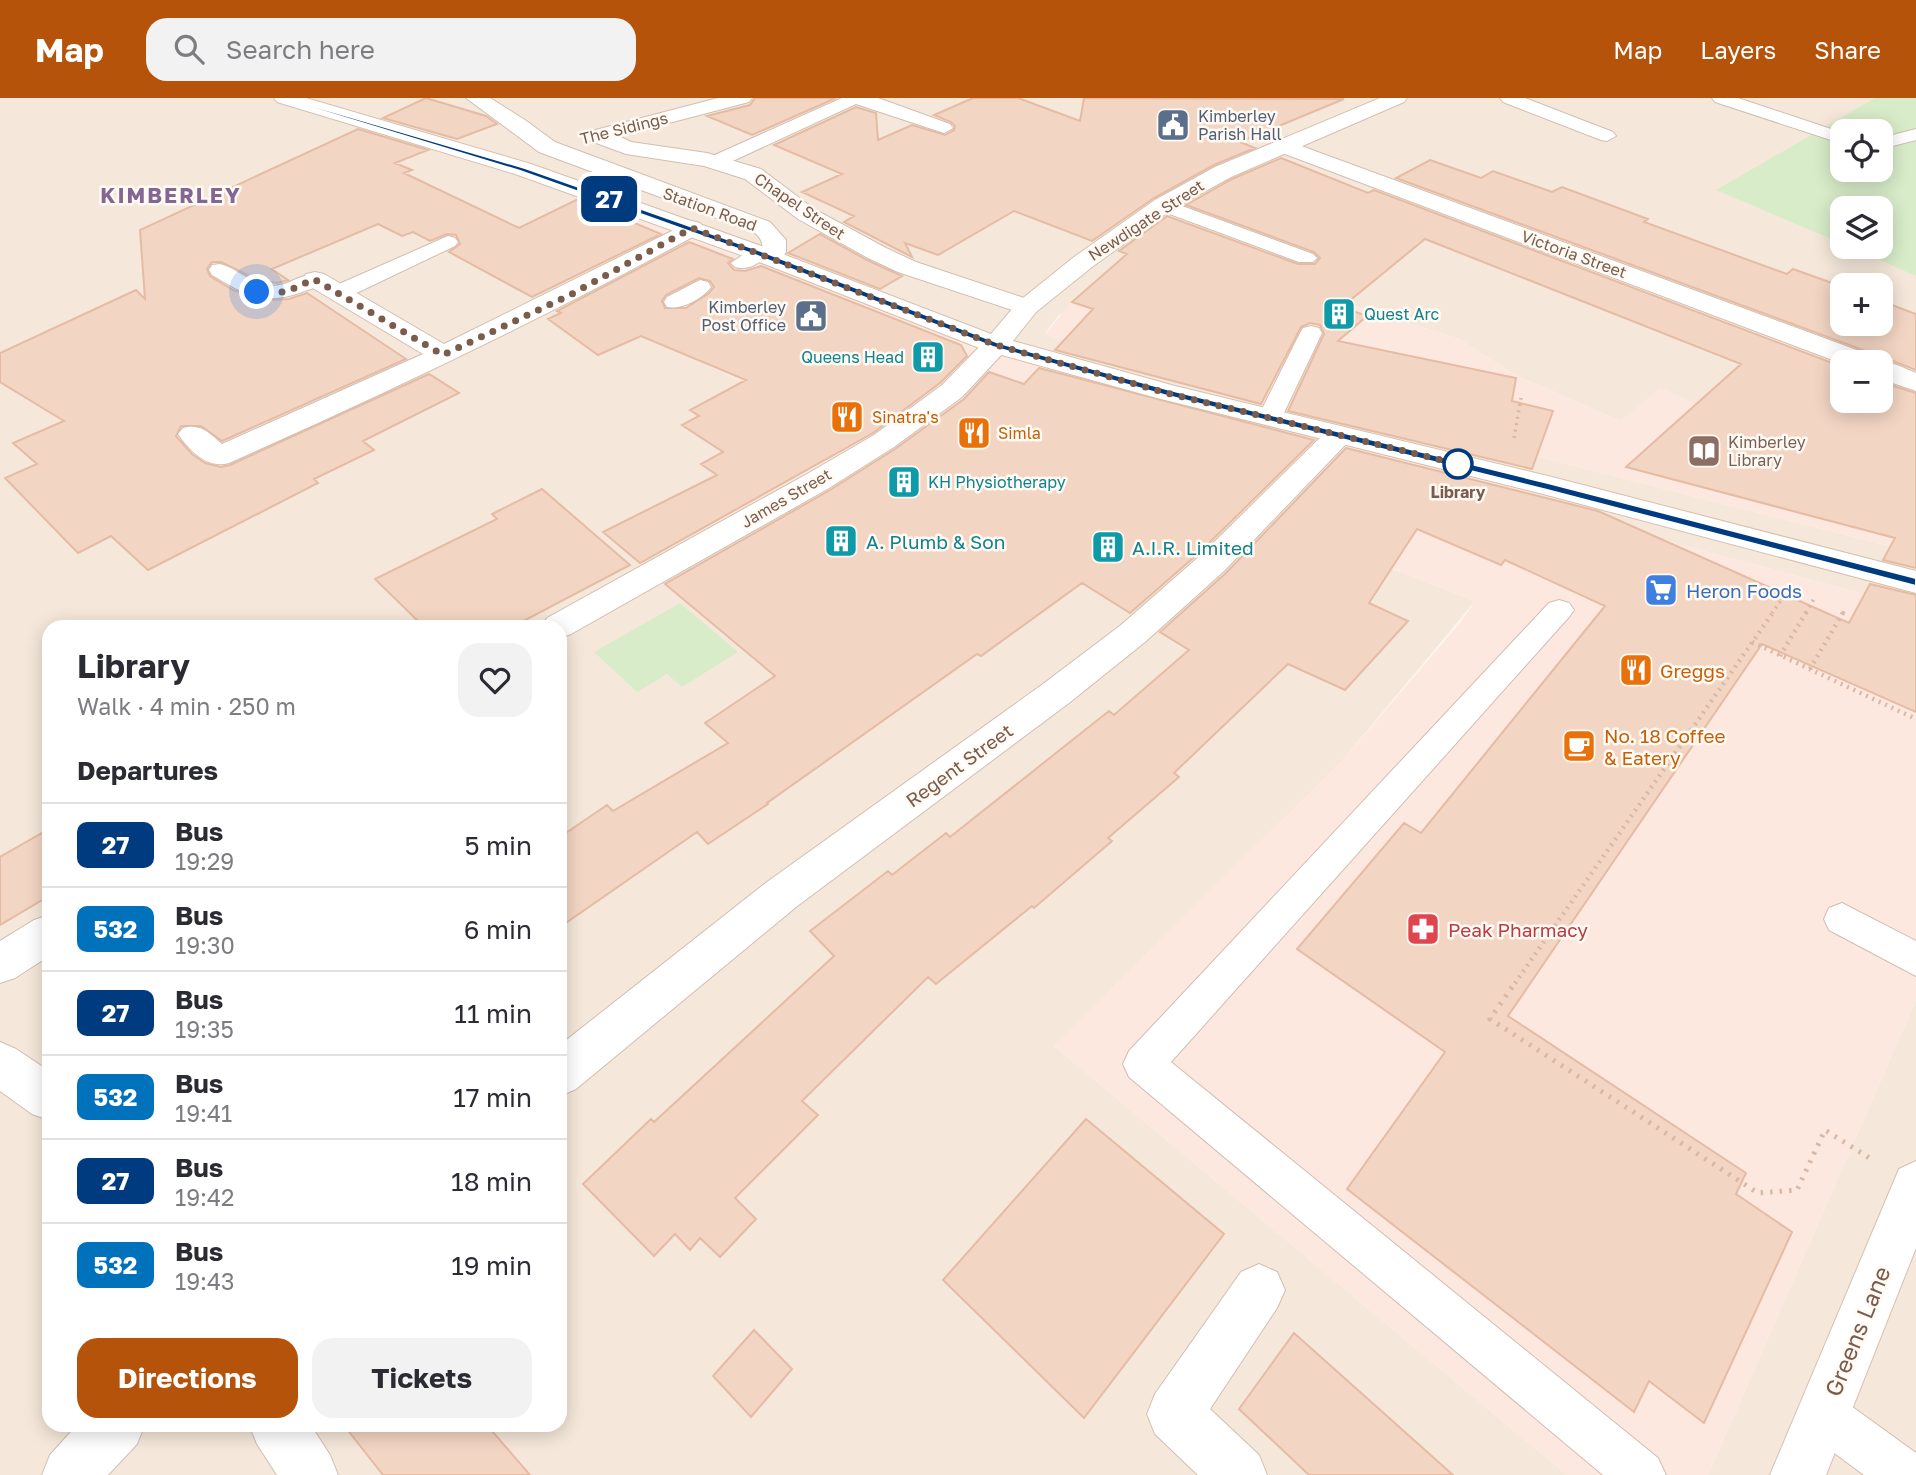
<!DOCTYPE html>
<html lang="en">
<head>
<meta charset="utf-8">
<style>
	body { margin:0; font-family:"Golos Text",sans-serif; background:#f2f2f3; color:#2b2b33; height:100vh; display:flex; flex-direction:column; font-size:26px; white-space:nowrap }
	* { box-sizing:border-box; margin:0 }
	p { font-size:23px; color:#7c7c81 }
	.icon { flex:none; width:38px; height:38px; fill:none; stroke:currentColor; stroke-width:2; stroke-linecap:round; stroke-linejoin:round }
	.map { position:relative; flex:1; overflow:hidden }
	.drawer { position:absolute; left:42px; top:522px; width:525px; height:812px; display:flex; flex-direction:column; background:#fff; border-radius:21px; box-shadow:0 4px 18px #0003 }
	.drawer>* { flex:none }
	.badge { padding:0 14px; border-radius:10px; font-size:24px; line-height:46px }
	.fabs { position:absolute; left:1830px; top:21px; display:grid; gap:14px }
	.fabs a { display:grid; place-items:center; width:63px; height:63px; border-radius:14px; background:#fff; box-shadow:0 4px 18px #0003; font-size:35px }
	.you { position:absolute; width:35px; height:35px; margin:-18px; border:5px solid #fff; border-radius:50%; background:#1a73e8; box-shadow:0 0 0 10px #1a73e833 }
	.map>.badge { position:absolute; translate:-50% -50%; box-shadow:0 0 0 4px #fff }
	h2 { padding:0 35px; font-size:26px; line-height:63px }
	.round { display:grid; place-items:center; flex:none; width:74px; height:74px; border-radius:21px; background:#f2f2f3 }
	.summary { display:flex; align-items:center; justify-content:space-between; height:119px; padding:0 35px }
	h1 { font-size:33px; font-weight:700; line-height:52px }
	.button { display:flex; gap:14px; margin-top:auto; padding:14px 35px }
	.button a { flex:1; height:80px; border-radius:21px; background:#b45309; color:#fff; font-size:28px; font-weight:700; line-height:80px; text-align:center }
	.button a+a { background:#f2f2f3; color:#2b2b33 }
	ul { padding:0; list-style:none }
	li { display:flex; align-items:center; gap:21px; height:84px; padding:0 35px; border-top:2px solid #e1e1e2 }
	li div { flex:1 }
	li b { display:block; font-size:26px }
	li em { font-style:normal }
	li .badge { min-width:77px; font-weight:700; text-align:center }
	header { display:flex; align-items:center; gap:42px; box-sizing:border-box; height:98px; padding:0 35px; background:#b45309; color:#fff }
	header strong { font-size:33px }
	nav { display:flex; gap:38px; margin-inline-start:auto; font-size:24px }
	.search { width:490px; height:63px; background:#f2f2f3; display:flex; align-items:center; gap:18px; box-sizing:border-box; padding:0 24px; border-radius:21px; color:#7c7c81; font-size:26px }
	.map>svg:first-child { display:block }
</style>
</head>
<body>
<header>
<strong>Map</strong>
<div class="search"><svg class="icon" aria-label="search" viewBox="0 0 24 24"><circle cx="10" cy="10" r="6"/><path d="M15 15l6 6"/></svg>Search here</div>
<nav><a>Map</a><a>Layers</a><a>Share</a></nav>
</header>
<div class="map">
<svg width="1916" height="1377" viewBox="0 0 1916 1377">
	<rect width="100%" height="100%" fill="#fdf6ec"/>
	<path fill="#f5e8da" fill-rule="evenodd" d="M0 0H1916V370L1620 323 1513 276 1459 241 1253 176 1059 217 1045 235 1097 255 1535 358 1916 455V510L1543 410 1438 372 967 245 582 99 493 143 571 184 601 193 689 258 742 284 690 312 827 391 747 441 1233 409 1475 503 1341 664 1054 948 1567 1377H0ZM1843 33H1881V72H1843ZM1843 110H1881V149H1843ZM1843 187H1881V226H1843ZM1843 264H1881V303H1843ZM49 528H560V1326H49Z
		M1916 902V1364L1912 1377H1708Z"/>
	<path fill="#fde8e0" d="M582 99 967 245 1438 372 1543 410 1916 510V902L1708 1377H1567L1054 948 1341 664 1460 525 1475 503 1233 409 746 441 827 391 690 312 741 284 689 258 600 193 571 184 492 143Z
		M1252 176 1459 241 1513 276 1620 323 1660 290 1774 339 1916 455 1535 358 1097 255 1045 236 1072 204 1101 180Z"/>
	<path fill="#d8ecc9" fill-rule="evenodd" d="M1875 0H1916V178L1850 149H1881V110H1843V146L1716 92ZM1843 33H1881V72H1843Z
		M680 505 738 554 682 589 667 576 637 594 594 554Z"/>
	<path fill="#f3d5c3" stroke="#e6bba3" stroke-width="2" fill-rule="evenodd" d="M426 0 486 18 497 26 457 41 383 20Z
		M755 0H836L752 37 707 18 750 7Z
		M973 0H1018L1080 23 1084 0 1344 1 1240 44 1255 50 1214 67 1154 100 1092 143 1014 113 938 157 905 145 912 159 844 124 854 118 802 94 842 76 774 47 856 9 876 15 878 42 912 27 945 37 954 32 955 28 951 24 934 17Z
		M358 31 428 52 395 65 412 72 404 75 519 130 578 101 661 136 532 199 449 154 460 146 456 137 447 136 430 143 413 134 402 138 378 126 272 171 288 182 277 185 258 182 221 164H212L207 171 210 178 233 192 265 202 289 201 307 195 406 261 222 343 201 328H181L176 338 192 356 205 365 221 369 230 367 429 276 459 295 363 343 374 352 314 381 318 385 148 472 111 438 78 455 5 380 37 366 13 345 64 323 0 284V255L136 192 145 201 140 132Z
		M1281 60 1368 95 1374 92 1843 269V303H1881V284L1916 295V470L1883 462 1895 440 1626 369 1741 266 1425 141 1342 209 1367 218 1338 243 1516 280 1512 303 1553 313 1532 371 1288 313 1324 236 1320 227 1310 225 1301 229 1261 306 1055 252 1093 211 1072 204 1127 156 1119 153 1167 118 1298 166H1315L1320 160 1314 154 1186 107 1232 81Z
		M1430 62 1481 80 1493 73 1552 94 1562 89 1648 121 1644 124 1787 176 1793 171 1843 189V226H1881V203L1916 216V272L1893 263 1878 261 1874 256 1396 80Z
		M820 136 867 162 902 178 880 191 788 155Z
		M689 144 733 161 728 165 734 172 745 173 761 168 961 247 967 258 940 285 873 335 640 465 603 434 717 377 701 366 723 354 682 327 699 318 690 312 746 282 641 238 598 257 548 221 561 215 557 213ZM699 180 710 183 714 189 709 195 686 210H665L662 203 666 197Z
		M1039 270 1314 342 1200 454 1130 515 1082 485 981 558 977 556 767 705 768 706 708 746 697 734 560 829V739L607 707 613 713 728 645 705 625 775 578 665 486 830 392 895 351 964 301 989 274 1024 286Z
		M1346 350 1598 413 1849 525 1870 486 1916 497V614L1762 546 1508 918 1746 1075 1736 1096 1792 1134 1704 1325 1649 1283 1634 1314 1347 1091 1445 954 1297 851 1404 725 1421 735 1605 508 1505 462 1501 467 1417 431 1369 505 1408 523 1345 592 1288 566 1174 675 1179 679 1108 740 1112 743 1034 810 1032 808 936 886 928 879 802 1003 818 1017 735 1100 756 1121 720 1159 700 1140 690 1152 675 1136 654 1158 583 1086 651 1021 654 1024 834 858 810 833 888 773 892 777 946 735 950 739 1109 613 1114 617 1189 552 1160 534 1227 474Z
		M542 391 630 467 514 528H423L375 481 497 421 492 416Z
		M49 731V798L0 827V759Z
		M1086 1021 1224 1136 1084 1320 943 1182Z
		M754 1232 792 1271 751 1319 713 1278Z
		M1294 1235 1453 1377H1309L1239 1311Z
		M343 1326H486L530 1377H383Z"/>
	<g fill="none" stroke-linecap="round" stroke-linejoin="round">
		<defs>
			<path id="lane" d="M842 0H878L950 26 953 30 944 35 856 6 722 68H708L706 64 708 60Z
				M1500 0H1525L1613 34 1616 38 1607 43 1601 42 1503 4Z
				M1712 0H1738L1843 35V46L1715 4Z
				M1916 31V42L1881 51V40Z
				M1163 101 1313 156 1317 160 1313 164H1299L1156 111 1153 107 1156 103Z
				M448 138 455 140 458 144 455 148 346 200H330L327 195 330 190Z
				M758 149 765 151 768 155C761 166 747 173 735 169L731 165 751 151Z
				M220 166C237 170 252 187 270 188 289 189 304 172 323 176L326 181C320 189 310 191 302 194 264 208 244 196 212 177L209 172 212 167Z
				M700 182 708 184 711 189C702 201 682 212 667 209L664 204 667 199Z
				M1311 228 1319 230 1322 235 1282 319 1279 324 1270 326 1261 324 1258 319 1300 235 1303 230Z
				M1559 502 1569 505 1574 512 1569 519 1171 964 1658 1360 1666 1377H1603L1129 979 1123 966 1129 953 1549 505Z
				M1842 805 1916 843V878L1829 832 1824 821 1829 810Z
				M1823 1293 1840 1300 1916 1355V1377H1864L1806 1334 1799 1317 1806 1300Z"/>
			<path id="street" d="M466 0H490L525 22 555 44 770 124 786 142V154L780 164 771 166 762 164 759 159C765 148 763 142 754 134L539 54Z
				M718 0H752L749 4 619 38 631 44 707 55 761 71 814 111 886 150 916 164 1036 204 1040 209 1036 214 1027 217 898 174 868 160 798 121 745 81 704 68 626 56 588 42 584 38 588 34Z
				M1285 42 1873 258 1877 264C1890 262 1904 270 1916 275V293L1881 281V264L1843 266 1277 53 1274 48 1277 43Z
				M692 123 700 125 704 130 700 135C546 219 389 294 229 365 207 371 190 353 178 336L183 330C201 325 209 335 222 346L423 256 306 186 303 181 306 176 315 174 324 176 444 246Z
				M996 239 1005 241 1009 247 1005 253 962 299 894 349 829 390 571 536 560 540V528H542L547 520 807 376 874 337 942 287 987 241Z
				M1339 328 1349 331 1354 337 1349 343 1225 472 1145 544 1069 605 796 809 576 991 560 998V947L767 784 1043 586 1121 527 1202 456 1329 331Z
				M49 817V858L15 880 0 885V843L34 822Z
				M0 944 16 951 49 973V1022L32 1016 0 993Z
				M1259 1166 1277 1174 1285 1192 1277 1210 1210 1311 1259 1357 1267 1377H1198L1155 1336 1147 1316 1155 1296 1241 1174Z
				M78 1326H145L137 1346 108 1377H42L50 1357Z
				M249 1326H310L330 1357 338 1377H277L257 1346Z"/>
			<path id="secondary" d="M274 0H306L531 66 767 150 991 236 1018 204 1074 159 1155 102 1215 69 1380 0H1407L1404 4 1231 79 1171 112 1092 169 1036 214 1013 243 1175 288 1548 378 1916 473V495L1543 396 1157 300 987 253 749 160 515 76 277 4Z
				M1916 1063V1150L1826 1377H1770L1899 1071Z"/>
		</defs>
		<use href="#lane" stroke="#d1beb0" stroke-width="2"/>
		<use href="#street" stroke="#d1beb0" stroke-width="2"/>
		<use href="#secondary" stroke="#d6c0b0" stroke-width="2"/>
		<path stroke="#d9b8a5" stroke-width="3.5" stroke-dasharray="2 4.5" stroke-linecap="butt" d="M1514 340 1521 300
			M1749 486 1782 501 1772 515
			M1806 515 1814 501
			M1843 515 1846 510"/>
		<path stroke="#d9b8a5" stroke-width="4.5" stroke-dasharray="2 5" stroke-linecap="butt" d="M1752 544 1916 621
			M1780 558 1807 513
			M1810 571 1844 513
			M1511 891 1774 513"/>
		<path stroke="#d9b8a5" stroke-width="5" stroke-dasharray="2.5 7" stroke-linecap="butt" d="M1512 889 1490 921 1758 1095 1797 1092 1825 1032 1871 1061"/>
		<use href="#lane" fill="#fff" fill-rule="evenodd"/>
		<use href="#street" fill="#fff" fill-rule="evenodd"/>
		<use href="#secondary" fill="#fff" fill-rule="evenodd"/>
	</g>
	<path fill="#003b80" stroke="#fff" stroke-width="2" d="M280 0H286L525 70 761 153 999 245 1170 292 1548 385 1916 480V488L1547 392 1164 297 993 249 755 157 520 73Z"/>
	<g fill="none" stroke-linecap="round" stroke-linejoin="round">
		<path stroke="#7a5c4d" stroke-width="7" stroke-dasharray="0 12.6" d="M257 194C279 199 295 190 314 181L443 257 570 197 692 130 996 247 1167 295 1458 366"/>
	</g>
	<defs>
		<symbol id="civic-square" viewBox="-11 -11 22 22"><rect x="-9" y="-9" width="18" height="18" rx="4" fill="#5c6f8a" stroke="#fffaf3"/><path d="M-.6-6.5H3V-4.5H.6V-3L4-1V1h2V6H-6V1h2V-1L-.6-3ZM-1.2 2.5V6h2.4V2.5Z" fill="#fff"/></symbol>
		<symbol id="building-square" viewBox="-11 -11 22 22"><rect x="-9" y="-9" width="18" height="18" rx="4" fill="#0f9aa8" stroke="#fffaf3"/><path d="M-4-6H4V6H1V3H-1V6H-4ZM-2.5-4.3h1.7v1.8h-1.7ZM.8-4.3h1.7v1.8H.8ZM-2.5-1h1.7V.8h-1.7ZM.8-1h1.7V.8H.8Z" fill="#fff"/></symbol>
		<symbol id="restaurant-square" viewBox="-11 -11 22 22"><rect x="-9" y="-9" width="18" height="18" rx="4" fill="#e8710a" stroke="#fffaf3"/><path d="M-5-6h1v4h1v-4h1v4h1v-4h1v5L-1.5 .5V6h-2V.5L-5-1ZM5-6V6H3V1.5H1.5Q1.5-4 5-6Z" fill="#fff"/></symbol>
		<symbol id="library-square" viewBox="-11 -11 22 22"><rect x="-9" y="-9" width="18" height="18" rx="4" fill="#8d6e63" stroke="#fffaf3"/><path d="M-6-4Q-3-5.5-.7-3.5V5Q-3 3-6 4ZM6-4Q3-5.5 .7-3.5V5Q3 3 6 4Z" fill="#fff"/></symbol>
		<symbol id="supermarket-square" viewBox="-11 -11 22 22"><rect x="-9" y="-9" width="18" height="18" rx="4" fill="#3f7fe0" stroke="#fffaf3"/><path d="M-6-5.5h2.5l.6 2H6L4.5 2H-2.5L-4.4-4H-6ZM-1.5 3.2a1.3 1.3 0 1 0 .1 0ZM3 3.2a1.3 1.3 0 1 0 .1 0Z" fill="#fff"/></symbol>
		<symbol id="cafe-square" viewBox="-11 -11 22 22"><rect x="-9" y="-9" width="18" height="18" rx="4" fill="#e8710a" stroke="#fffaf3"/><path d="M-5.5-4.5H6V0H3Q3 3.5 0 3.5H-2.5Q-5.5 3.5-5.5 0ZM3-3.2v2h1.7v-2ZM-6 4.5H4V6H-6Z" fill="#fff"/></symbol>
		<symbol id="pharmacy-square" viewBox="-11 -11 22 22"><rect x="-9" y="-9" width="18" height="18" rx="4" fill="#e0444e" stroke="#fffaf3"/><path d="M-2-6h4v4h4v4h-4v4h-4v-4h-4v-4h4Z" fill="#fff"/></symbol>
	</defs>
	<g fill-rule="evenodd">
		<use href="#civic-square" x="1154" y="8" width="38" height="38"/>
		<use href="#building-square" x="1320" y="197" width="38" height="38"/>
		<use href="#civic-square" x="792" y="199" width="38" height="38"/>
		<use href="#building-square" x="909" y="240" width="38" height="38"/>
		<use href="#restaurant-square" x="828" y="300" width="38" height="38"/>
		<use href="#restaurant-square" x="955" y="316" width="38" height="38"/>
		<use href="#library-square" x="1685" y="334" width="38" height="38"/>
		<use href="#building-square" x="885" y="365" width="38" height="38"/>
		<use href="#building-square" x="822" y="424" width="38" height="38"/>
		<use href="#building-square" x="1089" y="430" width="38" height="38"/>
		<use href="#supermarket-square" x="1642" y="473" width="38" height="38"/>
		<use href="#restaurant-square" x="1617" y="553" width="38" height="38"/>
		<use href="#cafe-square" x="1560" y="629" width="38" height="38"/>
		<use href="#pharmacy-square" x="1404" y="812" width="38" height="38"/>
	</g>
	<circle fill="#fff" stroke="#003b80" stroke-width="3.5" cx="1458" cy="366" r="14"/>
	<g text-anchor="middle" dominant-baseline="central" stroke-width="5" stroke-linejoin="round" paint-order="stroke">
		<g font-size="16" fill="#4e5e75" stroke="#fffaf3" text-anchor="start">
			<text x="1198" y="18">Kimberley<tspan x="1198" dy="18">Parish Hall</tspan></text>
			<text x="786" y="209" text-anchor="end">Kimberley<tspan x="786" dy="18">Post Office</tspan></text>
		</g>
		<g font-size="16" fill="#7a5c4d" stroke="#fffaf3">
			<text transform="translate(624 30) rotate(-14)">The Sidings</text>
			<text transform="translate(800 108) rotate(34)">Chapel Street</text>
			<text transform="translate(710 111) rotate(20)">Station Road</text>
			<text transform="translate(1146 122) rotate(-33)">Newdigate Street</text>
			<text transform="translate(1574 156) rotate(20)">Victoria Street</text>
			<text transform="translate(786 400) rotate(-30)">James Street</text>
		</g>
		<g font-size="16" fill="#0d838f" stroke="#fffaf3" text-anchor="start">
			<text x="1364" y="216">Quest Arc</text>
			<text x="904" y="259" text-anchor="end">Queens Head</text>
			<text x="928" y="384">KH Physiotherapy</text>
		</g>
		<g font-size="16" fill="#c56008" stroke="#fffaf3" text-anchor="start">
			<text x="872" y="319">Sinatra's</text>
			<text x="998" y="335">Simla</text>
		</g>
		<g font-size="16" fill="#785e54" stroke="#fffaf3" text-anchor="start">
			<text x="1728" y="344">Kimberley<tspan x="1728" dy="18">Library</tspan></text>
		</g>
		<g font-size="16" font-weight="bold" fill="#7a5c4d" stroke="#fffaf3">
			<text x="1458" y="394">Library</text>
		</g>
		<g font-size="19" fill="#0d838f" stroke="#fffaf3" text-anchor="start">
			<text x="866" y="443">A. Plumb &amp; Son</text>
			<text x="1132" y="449">A.I.R. Limited</text>
		</g>
		<g font-size="19" fill="#366cbe" stroke="#fffaf3" text-anchor="start">
			<text x="1686" y="492">Heron Foods</text>
		</g>
		<g font-size="19" fill="#c56008" stroke="#fffaf3" text-anchor="start">
			<text x="1660" y="572">Greggs</text>
			<text x="1604" y="637">No. 18 Coffee<tspan x="1604" dy="22">&amp; Eatery</tspan></text>
		</g>
		<g font-size="19" fill="#7a5c4d" stroke="#fffaf3">
			<text transform="translate(959 667) rotate(-36)">Regent Street</text>
		</g>
		<g font-size="19" fill="#be3a42" stroke="#fffaf3" text-anchor="start">
			<text x="1448" y="831">Peak Pharmacy</text>
		</g>
		<g font-size="21" font-weight="bold" letter-spacing="2" fill="#846695" stroke="#fffaf3">
			<text x="171" y="97">KIMBERLEY</text>
		</g>
		<g font-size="23" fill="#7a5c4d" stroke="#fffaf3">
			<text transform="translate(1857 1233) rotate(-68)">Greens Lane</text>
		</g>
	</g>
</svg>
<div class="fabs">
<a><svg class="icon" aria-label="locate" viewBox="0 0 24 24"><circle cx="12" cy="12" r="6"/><path d="M12 2v4M12 18v4M2 12h4M18 12h4"/></svg></a>
<a><svg class="icon" aria-label="layers" viewBox="0 0 24 24"><path d="M12 4l9 5-9 5-9-5zM3 14l9 5 9-5"/></svg></a>
<a>+</a>
<a>−</a>
</div>
<div class="you" style="left:257px;top:194px"></div>
<b class="badge" style="left:609px;top:101px;background:#003b80;color:#fff">27</b>
<section class="drawer">
<div class="summary"><div><h1>Library</h1><p>Walk · 4 min · 250 m</p></div><a class="round"><svg class="icon" aria-label="heart" viewBox="0 0 24 24"><path d="M12 20l-8-8c-3-5 5-10 8-4 3-6 11-1 8 4z"/></svg></a></div>
<h2>Departures</h2>
<ul>
<li><span class="badge" style="background:#003b80;color:#fff">27</span><div><b>Bus</b><p>19:29</p></div><em>5 min</em></li>
<li><span class="badge" style="background:#0072bc;color:#fff">532</span><div><b>Bus</b><p>19:30</p></div><em>6 min</em></li>
<li><span class="badge" style="background:#003b80;color:#fff">27</span><div><b>Bus</b><p>19:35</p></div><em>11 min</em></li>
<li><span class="badge" style="background:#0072bc;color:#fff">532</span><div><b>Bus</b><p>19:41</p></div><em>17 min</em></li>
<li><span class="badge" style="background:#003b80;color:#fff">27</span><div><b>Bus</b><p>19:42</p></div><em>18 min</em></li>
<li><span class="badge" style="background:#0072bc;color:#fff">532</span><div><b>Bus</b><p>19:43</p></div><em>19 min</em></li>
</ul>
<div class="button"><a>Directions</a><a>Tickets</a></div>
</section>
</div>
</body>
</html>
